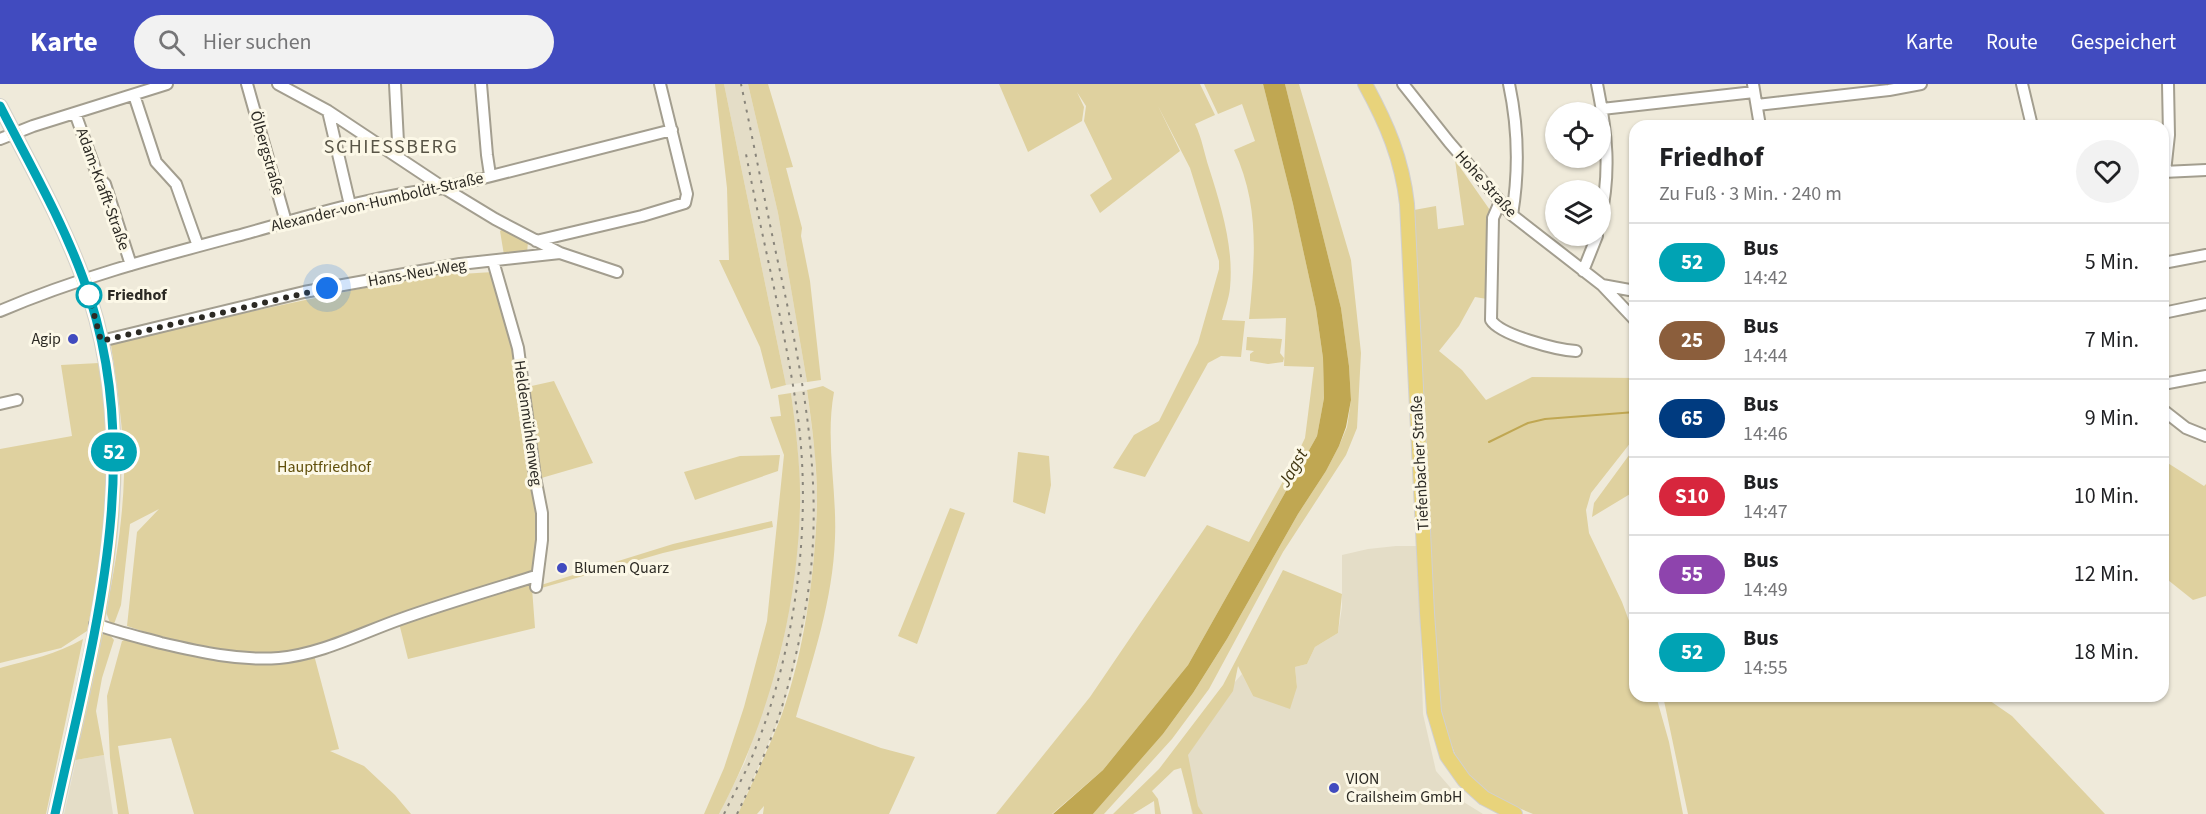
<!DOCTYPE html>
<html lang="de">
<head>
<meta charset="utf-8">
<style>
	body { margin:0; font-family:"Source Sans 3",sans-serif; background:#f2f2f2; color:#202124; height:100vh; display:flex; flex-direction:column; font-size:22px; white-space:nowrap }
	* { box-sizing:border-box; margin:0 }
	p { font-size:20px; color:#757577 }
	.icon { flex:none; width:33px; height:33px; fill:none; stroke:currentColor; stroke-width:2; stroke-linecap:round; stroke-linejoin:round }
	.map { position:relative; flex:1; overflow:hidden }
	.details { position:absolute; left:1629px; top:36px; width:540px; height:582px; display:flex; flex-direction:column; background:#fff; border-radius:18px; box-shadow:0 2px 4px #0004 }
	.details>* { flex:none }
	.badge { padding:0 12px; border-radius:20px; font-size:21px; line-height:39px }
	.tools { position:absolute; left:1545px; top:18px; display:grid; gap:12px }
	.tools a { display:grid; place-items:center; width:66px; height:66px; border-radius:50%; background:#fff; box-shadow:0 2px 4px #0004; font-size:30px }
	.you { position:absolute; width:30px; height:30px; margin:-15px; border:4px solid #fff; border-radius:50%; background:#1a73e8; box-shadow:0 0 0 9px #1a73e833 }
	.map>.badge { position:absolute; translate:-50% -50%; box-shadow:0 0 0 3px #fff }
	.round { display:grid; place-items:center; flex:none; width:63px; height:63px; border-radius:32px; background:#f2f2f2 }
	.overview { display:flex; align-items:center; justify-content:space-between; height:102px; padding:0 30px }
	h1 { font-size:28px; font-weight:700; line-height:45px }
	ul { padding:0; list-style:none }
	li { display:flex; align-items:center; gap:18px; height:78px; padding:0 30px; border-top:2px solid #e0e0e0 }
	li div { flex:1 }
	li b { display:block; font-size:22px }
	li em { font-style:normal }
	li .badge { min-width:66px; font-weight:700; text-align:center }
	header { display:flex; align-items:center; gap:36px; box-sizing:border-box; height:84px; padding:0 30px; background:#414bbf; color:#fff }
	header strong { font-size:28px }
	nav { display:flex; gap:33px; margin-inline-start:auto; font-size:21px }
	.search { width:420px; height:54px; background:#f2f2f2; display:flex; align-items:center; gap:15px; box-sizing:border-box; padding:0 21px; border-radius:33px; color:#757577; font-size:22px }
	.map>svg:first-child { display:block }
</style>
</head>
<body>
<header>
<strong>Karte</strong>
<div class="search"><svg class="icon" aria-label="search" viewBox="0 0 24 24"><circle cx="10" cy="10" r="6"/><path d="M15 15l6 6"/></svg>Hier suchen</div>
<nav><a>Karte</a><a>Route</a><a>Gespeichert</a></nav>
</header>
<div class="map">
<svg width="2206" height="730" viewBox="0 0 2206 730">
	<rect width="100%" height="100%" fill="#efeada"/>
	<path fill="#e4ddc7" d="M724 0H748L778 129 807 298 786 301Z
		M807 306 815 369 817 413 815 461 809 517 798 568 782 628 738 730H719L745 678 778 580 788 532 797 466 800 422 798 370 791 309Z
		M1396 462H1418L1423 630 1436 687 1462 717 1483 730H1192L1179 661 1242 590 1253 612 1297 603 1295 583 1307 580 1315 563 1338 549 1342 523V471L1368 465Z
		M104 671 113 730H64L76 676Z"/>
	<path fill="#dfd19f" d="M715 0H724L786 301 771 305 760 263 719 176H729L727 104Z
		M748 0H768L793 83 786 84 802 144 801 152 810 197 821 296 807 298 778 129Z
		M999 0H1200L1215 31 1195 40C1202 54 1204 69 1209 84 1221 122 1234 163 1230 204 1229 214 1225 225 1222 236L1245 237 1241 273 1221 272 1208 279 1145 393 1113 384 1134 351 1159 337 1198 259 1219 185V177L1190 84 1158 22 1180 67 1100 129 1090 111 1112 95 1084 37 1086 22 1077 8 1084 23 1082 37 1028 68Z
		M1204 0H1263L1293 120 1316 225 1323 274 1324 314 1317 352 1188 581 1103 686 1052 730H996L1090 613 1207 441 1249 458 1291 383 1305 354 1314 283 1284 282 1286 234 1249 235C1255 176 1260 121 1234 66L1255 57 1242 20 1218 30Z
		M1285 0H1299L1351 176 1361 269 1357 344 1346 371 1283 468 1209 605 1172 655 1104 730H1093L1163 650 1193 609 1227 555 1298 430 1326 387 1339 362 1347 343 1351 316 1349 282 1341 224Z
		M1455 76 1492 129 1487 141V215L1475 213 1459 242 1439 267 1462 286 1486 316 1532 293 1635 294V353L1591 409 1586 426 1589 449 1622 518 1635 553V612H1656L1669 658 1683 730H1533L1495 714 1469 691 1456 673 1440 630 1437 594 1414 126 1436 122 1438 145 1464 141Z
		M503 145 528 158 527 169 504 171 500 147Z
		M460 185 461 190 493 188 515 265 539 438 534 489 293 569 230 570 212 563 175 558 127 542 137 448 159 425 130 440 121 521 114 540 110 539 106 528C115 483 123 437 124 391 124 347 117 304 111 261 226 231 343 208 460 185Z
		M1247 253 1282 255 1280 269 1284 274 1283 278 1268 280 1250 277V270L1254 267 1246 266Z
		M99 279C104 316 110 354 109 390 108 443 97 496 87 547L61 564 0 579V365L72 352 61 281Z
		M554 297 593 379 538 395 527 303Z
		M823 302 834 308C825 357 837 405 835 454 833 516 813 574 796 633L881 664 915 673 889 730H763L764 722 757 730H738C753 697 769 664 782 630 805 565 816 483 817 415 817 378 812 342 807 306Z
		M791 309C796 347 801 385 800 423 797 530 769 636 719 730H704L724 684 744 623 767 537 784 371 770 333 781 332 778 311Z
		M1635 363V407L1592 433 1594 419Z
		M1018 368 1049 372 1051 401 1045 430 1013 418Z
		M780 371 778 387 695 416 684 388 740 372Z
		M2163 376 2204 402 2206 400V512L2193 516 2163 492Z
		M950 424 965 429 917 560 898 552Z
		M772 437 773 443 663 469 538 505 541 501 673 460Z
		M1283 486 1342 510 1338 549 1315 563 1307 580 1295 583 1297 603 1290 625 1253 612 1238 582 1233 607 1188 671 1198 722 1203 730H1193L1181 684 1174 686 1152 707 1158 715 1161 730H1155L1154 717 1133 730H1113L1159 685 1223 601Z
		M525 499 532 504 535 544 408 575 399 539Z
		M105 548 110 551 114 556 102 594 96 627 104 671 76 676 72 674 101 551Z
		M129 554 211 574 314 571 339 665 330 667 364 682 395 711 411 730H194L171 654 118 662 129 730H118L110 674 107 612 122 557Z
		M83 555 46 730H0V584C29 576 57 570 83 555Z
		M1663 612H1983L2012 632 2105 730H1688Z"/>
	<path fill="#c0a752" d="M1263 0H1285L1341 224 1349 282 1351 316 1346 343 1339 362 1326 387 1298 430 1227 555 1193 609 1163 650 1093 730H1053L1103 686 1188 581 1317 352 1324 314 1323 274 1316 225 1293 120Z"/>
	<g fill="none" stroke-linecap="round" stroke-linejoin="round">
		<path stroke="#c0a752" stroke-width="2" d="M1489 358 1528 339 1545 335 1635 328"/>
		<defs>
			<path id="minor" d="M247 0 286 138
				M278 0 328 27 444 104 495 135 560 169 617 188
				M481 0 487 71 490 91
				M1403 0 1449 58 1512 131 1602 201 1635 236
				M1509 0C1518 42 1519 89 1512 131
				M1597 0C1607 49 1611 88 1600 137
				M1753 0 1760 42
				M2022 0 2032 42
				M134 11 156 78 176 100 198 162
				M1757 21 1889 6 1921 0
				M1602 25 1754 8
				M328 27 350 121
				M75 29 98 93 105 100 131 181
				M0 55 33 42 167 0
				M393 69 398 58 395 0
				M2163 88 2206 86
				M2165 88 2169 51 2168 0
				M1500 118 1493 134 1491 236C1500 251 1557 266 1576 267
				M536 157 642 132 685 119 687 110 660 0
				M493 177 518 264 535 393 542 429V456L536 503
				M2163 179 2206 171
				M1583 187 1597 152
				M1602 201 1635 207
				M0 227C79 193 161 172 244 150 309 132 376 111 444 104L672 46
				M2163 229 2206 220
				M101 257 304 208 460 180 560 169
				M2163 300 2206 292
				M0 320 17 316
				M2163 326 2186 344 2206 352
				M95 540C117 548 139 553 161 559 200 568 239 577 279 574 322 570 361 549 401 535 446 519 491 506 536 492"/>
			<path id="major" d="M1365 0C1387 40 1402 75 1407 120L1427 529 1434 628 1447 672 1464 696 1484 714 1515 730
				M0 22C29 79 61 134 83 194 149 369 94 556 55 730"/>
		</defs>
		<use href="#minor" stroke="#a39e8f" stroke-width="14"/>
		<use href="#major" stroke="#d1d0cf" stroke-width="16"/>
		<use href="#minor" stroke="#fff" stroke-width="10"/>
		<use href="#major" stroke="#e8d37b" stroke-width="14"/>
		<path stroke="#89857b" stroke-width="2" stroke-dasharray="3 6" stroke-linecap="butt" d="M724 730C733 711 744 692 752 673 796 567 814 434 796 320 783 236 762 154 746 70
			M737 730C753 696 770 661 781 626 792 590 801 552 807 515 826 398 801 283 776 169 764 113 753 56 741 0"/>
	</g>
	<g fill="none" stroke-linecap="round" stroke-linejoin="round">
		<defs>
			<path id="line" d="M0 22C29 79 61 134 83 194 149 369 93 555 55 730"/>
		</defs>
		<use href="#line" stroke="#fff" stroke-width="14"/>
		<use href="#line" stroke="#00a3b4" stroke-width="9"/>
		<path stroke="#2c2a24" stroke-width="6" stroke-dasharray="0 10.8" d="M89 211 101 257 327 204"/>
	</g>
	<circle fill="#fff" stroke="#00a3b4" stroke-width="3" cx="89" cy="211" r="12"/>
	<g fill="#414bbf" stroke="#fcf8e7" stroke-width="2">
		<circle cx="73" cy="255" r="6"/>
		<circle cx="562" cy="484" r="6"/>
		<circle cx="1334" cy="704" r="6"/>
	</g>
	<g text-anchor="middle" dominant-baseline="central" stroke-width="6" stroke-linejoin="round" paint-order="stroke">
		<g font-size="16" fill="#2c2a24" stroke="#fcf8e7">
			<text transform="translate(267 69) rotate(74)">Ölbergstraße</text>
			<text transform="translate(1486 100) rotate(48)">Hohe Straße</text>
			<text transform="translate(103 105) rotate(70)">Adam-Krafft-Straße</text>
			<text transform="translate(377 118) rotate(-13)">Alexander-von-Humboldt-Straße</text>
			<text transform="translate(417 189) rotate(-10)">Hans-Neu-Weg</text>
			<text transform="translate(528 339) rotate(82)">Heldenmühlenweg</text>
			<text transform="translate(1420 379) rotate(-93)">Tiefenbacher Straße</text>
		</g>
		<g font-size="16" font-weight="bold" fill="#2c2a24" stroke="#fcf8e7" text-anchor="start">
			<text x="107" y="211">Friedhof</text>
		</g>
		<g font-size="16" fill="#2c2a24" stroke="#fcf8e7" text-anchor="start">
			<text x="61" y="255" text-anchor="end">Agip</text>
			<text x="574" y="484">Blumen Quarz</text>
			<text x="1346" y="695">VION<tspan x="1346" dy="18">Crailsheim GmbH</tspan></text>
		</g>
		<g font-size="16" fill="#604f0b" stroke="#fcf8e7">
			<text x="324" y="383">Hauptfriedhof</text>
		</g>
		<g font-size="18" font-style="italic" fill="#403510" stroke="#fcf8e7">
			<text transform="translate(1293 384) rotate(-60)">Jagst</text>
		</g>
		<g font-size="20" letter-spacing="1.5" fill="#595547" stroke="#fcf8e7">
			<text x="391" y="63">SCHIESSBERG</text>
		</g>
	</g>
</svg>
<div class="tools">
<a><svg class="icon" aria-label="locate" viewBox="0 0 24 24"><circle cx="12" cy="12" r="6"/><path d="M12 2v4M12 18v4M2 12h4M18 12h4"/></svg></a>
<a><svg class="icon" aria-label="layers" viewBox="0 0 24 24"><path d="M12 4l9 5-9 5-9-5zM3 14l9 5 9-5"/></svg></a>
</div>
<div class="you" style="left:327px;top:204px"></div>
<b class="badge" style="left:114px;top:368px;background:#00a3b4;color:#fff">52</b>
<section class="details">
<div class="overview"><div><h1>Friedhof</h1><p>Zu Fuß · 3 Min. · 240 m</p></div><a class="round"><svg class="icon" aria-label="heart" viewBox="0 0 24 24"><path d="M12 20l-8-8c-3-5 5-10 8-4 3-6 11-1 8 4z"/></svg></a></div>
<ul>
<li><span class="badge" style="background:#00a3b4;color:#fff">52</span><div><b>Bus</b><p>14:42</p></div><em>5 Min.</em></li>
<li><span class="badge" style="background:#8b5e3c;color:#fff">25</span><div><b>Bus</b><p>14:44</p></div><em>7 Min.</em></li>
<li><span class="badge" style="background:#003b80;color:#fff">65</span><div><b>Bus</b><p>14:46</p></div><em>9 Min.</em></li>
<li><span class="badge" style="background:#d7263d;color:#fff">S10</span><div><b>Bus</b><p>14:47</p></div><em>10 Min.</em></li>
<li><span class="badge" style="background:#8e44ad;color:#fff">55</span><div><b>Bus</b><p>14:49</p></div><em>12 Min.</em></li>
<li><span class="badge" style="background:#00a3b4;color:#fff">52</span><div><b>Bus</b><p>14:55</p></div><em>18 Min.</em></li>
</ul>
</section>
</div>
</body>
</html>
